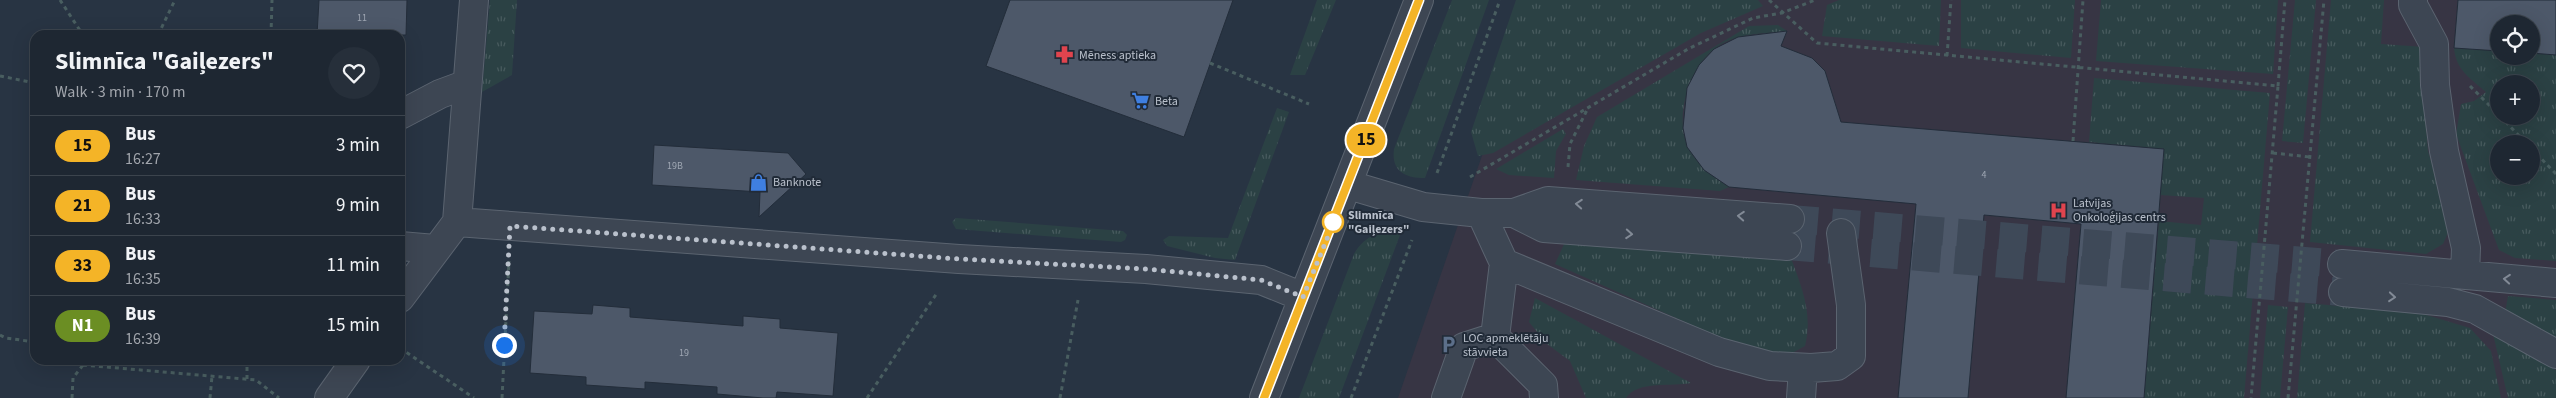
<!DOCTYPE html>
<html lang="en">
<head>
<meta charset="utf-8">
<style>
	body { margin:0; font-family:"Source Sans 3",sans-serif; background:#262f3a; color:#f1f3f6; height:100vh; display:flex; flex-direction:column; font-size:19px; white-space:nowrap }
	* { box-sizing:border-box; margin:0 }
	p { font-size:16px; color:#a1a5ac }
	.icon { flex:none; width:28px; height:28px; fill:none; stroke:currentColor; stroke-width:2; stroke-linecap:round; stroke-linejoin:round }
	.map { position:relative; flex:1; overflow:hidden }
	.sheet { position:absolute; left:30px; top:30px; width:375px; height:335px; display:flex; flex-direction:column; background:#1e2732; border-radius:15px; box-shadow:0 5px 20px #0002,0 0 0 1px #3c444d }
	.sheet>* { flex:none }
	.badge { padding:0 10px; border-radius:16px; font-size:18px; line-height:32px }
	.buttons { position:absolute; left:2490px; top:15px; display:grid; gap:10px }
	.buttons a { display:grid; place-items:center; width:50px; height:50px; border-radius:50%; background:#1e2732; box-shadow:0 5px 20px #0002,0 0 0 1px #3c444d; font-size:25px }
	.you { position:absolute; width:25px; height:25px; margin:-12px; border:4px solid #fff; border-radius:50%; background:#1a73e8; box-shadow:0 0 0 8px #1a73e833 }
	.map>.badge { position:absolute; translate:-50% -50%; box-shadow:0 0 0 2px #fff }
	.round { display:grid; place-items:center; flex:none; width:52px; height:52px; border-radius:26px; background:#262f3a }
	.overview { display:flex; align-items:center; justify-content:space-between; height:85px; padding:0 25px }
	h1 { font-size:24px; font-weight:700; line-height:38px }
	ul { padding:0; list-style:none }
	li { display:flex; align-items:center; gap:15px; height:60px; padding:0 25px; border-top:1px solid #3c444d }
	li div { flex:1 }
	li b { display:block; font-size:19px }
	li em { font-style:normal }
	li .badge { min-width:55px; font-weight:700; text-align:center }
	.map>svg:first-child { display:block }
</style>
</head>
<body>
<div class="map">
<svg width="2556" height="398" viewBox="0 0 2556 398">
	<defs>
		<pattern id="grass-tufts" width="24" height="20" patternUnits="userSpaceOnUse" patternTransform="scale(1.25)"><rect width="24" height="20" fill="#2b4144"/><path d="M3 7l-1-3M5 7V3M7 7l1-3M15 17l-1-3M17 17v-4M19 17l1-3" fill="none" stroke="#485b5e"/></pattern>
	</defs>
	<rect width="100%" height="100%" fill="#283443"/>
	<path fill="#373544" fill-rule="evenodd" d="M1536 0H2556V398H1398ZM2499 24H2531V56H2499ZM2499 84H2531V116H2499ZM2499 144H2531V176H2499Z"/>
	<path fill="url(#grass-tufts)" fill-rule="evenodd" d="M490 0H517L512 75 482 92Z
		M1317 0H1336L1305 75H1290Z
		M1452 0H1489L1425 178C1405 178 1391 171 1394 149Z
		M1516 0H1758L1763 6 1701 33 1493 153 1478 156 1471 132Z
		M1839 0H1941L1939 46 1822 36 1827 5Z
		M1961 0H2075L2071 58 1961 48Z
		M2101 0H2278L2273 74 2096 61Z
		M2295 0H2316L2303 143 2282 141Z
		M2331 0H2384L2381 44 2425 47 2423 85 2428 151 2451 226 2443 244 2426 254 2310 242Z
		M1778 25 1787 31C1762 34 1734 33 1714 49 1689 69 1674 118 1688 147 1697 165 1712 176 1729 187L1720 191 1576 180 1584 146 1597 117 1749 26Z
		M2454 48 2499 51V56H2531V53L2556 55V261L2515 258 2499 250 2456 134 2461 104 2474 101 2486 92C2470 78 2456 70 2454 48ZM2499 84H2531V116H2499ZM2499 144H2531V176H2499Z
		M2094 78 2270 93 2244 398H2144L2159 221 2201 225 2204 198 2160 195 2164 149 2089 142Z
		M1277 108 1289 112 1235 260 1215 258 1167 246 1163 240 1169 236 1228 238Z
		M1563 129 1566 134 1556 151 1554 178 1509 175 1496 169Z
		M956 218 1123 231 1127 235 1125 240 1121 242 956 229 952 222Z
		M1403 227 1339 398H1299L1354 254C1366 233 1381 233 1403 227Z
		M1565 242 1791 258C1802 288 1813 314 1805 346L1783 358 1752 352 1555 264Z
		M2508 296 2556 300V342L2505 313Z
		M1535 298 1691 383C1672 387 1638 380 1626 398H1586L1570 361 1547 344 1529 322Z
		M2305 303 2420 313 2470 328 2491 351 2501 398H2297Z
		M2268 305 2288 307 2280 398H2260Z
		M2493 334 2556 370V398H2508Z"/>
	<path fill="#4d5869" stroke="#232d3a" d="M319 0H407L406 35H317Z
		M1010 0H1233L1184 137 986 66Z
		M2458 0H2556V55L2531 53V24H2499V51L2454 48Z
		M1787 31 1781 46 1812 58 1825 71 1841 122 2164 149 2144 398H2066L2081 224 1984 215 1968 398H1898L1916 204 1729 187 1704 170 1687 147 1683 128 1687 88 1699 65 1714 49 1738 37Z
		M654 145 788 153 806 174 759 217 760 192 652 185Z
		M593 305 630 308V317L743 326V316L780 319V328L838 333 833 396 777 392 776 398H763L717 394V387L645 382V389L586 385V377L530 373 534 311 592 314Z"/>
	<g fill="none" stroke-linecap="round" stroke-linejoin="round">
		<path stroke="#3e4958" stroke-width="28" stroke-dasharray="28 14" stroke-linecap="butt" d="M1790 219 2342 264
			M1787 246 2343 292"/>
		<defs>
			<path id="minor" d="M2413 0V5L2434 44 2435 85 2444 151 2466 248 2465 275
				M400 115 440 94 467 84
				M1349 185 1423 207 1481 213H1514L1548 201 1790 219
				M1481 213 1504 263 1495 337 1543 385 1544 398
				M1514 213 1544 228 1787 246
				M457 222 959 259 1146 269 1261 280 1303 297
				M400 246 435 249
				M1504 263 1719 352 1770 366 1811 368 1837 366 1851 356V305L1841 233
				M2342 264 2556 283
				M2343 292 2448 302 2475 309 2556 354
				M400 298 457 222 474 0
				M329 398 356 360
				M1264 398 1419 0
				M1446 398 1464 347 1495 337
				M1801 398 1803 368"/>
		</defs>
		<use href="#minor" stroke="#5b6470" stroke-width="30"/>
		<path stroke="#495e60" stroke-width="3" stroke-dasharray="4 4" stroke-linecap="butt" d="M60 0 83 35
			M1769 0 1817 43 2278 86 2251 398
			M158 35 175 0
			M271 35 272 0
			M1947 56 1951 0
			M1210 63 1309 104
			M0 76 35 83
			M2278 86 2285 0
			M2470 86 2499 115
			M2500 116 2527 144
			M2073 141 2083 0
			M2531 148 2556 174
			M2273 153 2310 157
			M1568 167 1570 144 1588 108
			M1437 173 1500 0
			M1470 177 1688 49 1753 18 1782 13 1815 0
			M0 335 6 338 35 342
			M400 348 474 398
			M83 365 256 380 279 398
			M247 379V360
			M72 398 73 378 83 365 84 360
			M210 398 212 376
			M502 398 509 261
			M867 398 937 293
			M1060 398 1078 300
			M1351 398 1412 240
			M2288 398 2324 0"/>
		<use href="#minor" stroke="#3d4653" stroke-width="28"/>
	</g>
	<defs><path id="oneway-chevron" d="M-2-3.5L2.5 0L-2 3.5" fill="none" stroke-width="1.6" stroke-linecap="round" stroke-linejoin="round" transform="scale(1.25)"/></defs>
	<g stroke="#828a96">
		<use href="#oneway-chevron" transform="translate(1579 204) rotate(-176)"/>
		<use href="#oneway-chevron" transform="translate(1741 216) rotate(-176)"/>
		<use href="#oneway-chevron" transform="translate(1629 234) rotate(4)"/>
		<use href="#oneway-chevron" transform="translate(2507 279) rotate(-175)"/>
		<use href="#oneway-chevron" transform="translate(2392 297) rotate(5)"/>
	</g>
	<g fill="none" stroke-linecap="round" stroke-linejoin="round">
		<defs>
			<path id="line" d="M1264 398 1419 0"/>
		</defs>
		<use href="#line" stroke="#fff" stroke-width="11"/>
		<use href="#line" stroke="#f4b427" stroke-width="8"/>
		<path stroke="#bac1cc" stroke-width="5" stroke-dasharray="0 9" d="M504 345 510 226 959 259 1146 269 1261 280 1303 297 1336 217 1333 222"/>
	</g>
	<defs>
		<symbol id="pharmacy-bare" viewBox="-9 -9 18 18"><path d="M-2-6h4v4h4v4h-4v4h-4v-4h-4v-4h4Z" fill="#e0444e" stroke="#212b38" stroke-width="2.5" paint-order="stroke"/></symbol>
		<symbol id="supermarket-bare" viewBox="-9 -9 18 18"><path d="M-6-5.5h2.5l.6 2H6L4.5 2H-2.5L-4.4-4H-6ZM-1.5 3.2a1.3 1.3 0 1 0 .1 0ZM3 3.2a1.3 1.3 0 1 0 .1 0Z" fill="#3f7fe0" stroke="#212b38" stroke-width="2.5" paint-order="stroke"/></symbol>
		<symbol id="shop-bare" viewBox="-9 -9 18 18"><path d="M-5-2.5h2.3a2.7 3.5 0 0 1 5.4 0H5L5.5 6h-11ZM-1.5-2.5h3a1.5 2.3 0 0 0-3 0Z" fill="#3f7fe0" stroke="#212b38" stroke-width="2.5" paint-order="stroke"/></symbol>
		<symbol id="hospital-bare" viewBox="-9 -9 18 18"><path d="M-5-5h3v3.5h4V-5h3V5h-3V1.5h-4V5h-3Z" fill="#e0444e" stroke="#212b38" stroke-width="2.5" paint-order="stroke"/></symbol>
		<symbol id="parking-bare" viewBox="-9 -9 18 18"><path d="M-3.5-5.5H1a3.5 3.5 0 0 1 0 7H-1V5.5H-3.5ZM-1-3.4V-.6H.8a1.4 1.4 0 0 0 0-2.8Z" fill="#5c6f8a" stroke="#212b38" stroke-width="2.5" paint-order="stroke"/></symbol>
	</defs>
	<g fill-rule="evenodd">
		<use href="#pharmacy-bare" x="1052" y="42" width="25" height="25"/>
		<use href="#supermarket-bare" x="1128" y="88" width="25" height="25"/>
		<use href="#shop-bare" x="746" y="170" width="25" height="25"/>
		<use href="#hospital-bare" x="2046" y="198" width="25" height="25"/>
		<use href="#parking-bare" x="1436" y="332" width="25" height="25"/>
	</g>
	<circle fill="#fff" stroke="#f4b427" stroke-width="2.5" cx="1333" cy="222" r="10"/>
	<g text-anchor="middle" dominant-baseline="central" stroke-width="4" stroke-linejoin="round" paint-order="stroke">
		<g font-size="10" fill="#9fa7b3">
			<text x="362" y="18">11</text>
			<text x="675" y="166">19B</text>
			<text x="1984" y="175">4</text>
			<text x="684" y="353">19</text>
		</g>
		<g font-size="12" fill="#bac1cc" stroke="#212b38" text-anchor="start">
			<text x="1079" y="55">Mēness aptieka</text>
			<text x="1155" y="101">Beta</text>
			<text x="773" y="182">Banknote</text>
			<text x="2073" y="203">Latvijas<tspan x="2073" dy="14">Onkoloģijas centrs</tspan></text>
			<text x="1463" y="338">LOC apmeklētāju<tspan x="1463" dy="14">stāvvieta</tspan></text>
		</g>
		<g font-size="12" font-weight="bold" fill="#bac1cc" stroke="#212b38" text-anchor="start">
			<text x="1348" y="215">Slimnīca<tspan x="1348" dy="14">"Gaiļezers"</tspan></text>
		</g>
	</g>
</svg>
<div class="buttons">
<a><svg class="icon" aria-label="locate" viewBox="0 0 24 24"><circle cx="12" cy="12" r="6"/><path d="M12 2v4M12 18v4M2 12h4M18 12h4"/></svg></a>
<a>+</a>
<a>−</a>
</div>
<div class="you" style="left:504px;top:345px"></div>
<b class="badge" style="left:1366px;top:140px;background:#f4b427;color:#111">15</b>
<section class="sheet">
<div class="overview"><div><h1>Slimnīca &quot;Gaiļezers&quot;</h1><p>Walk · 3 min · 170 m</p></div><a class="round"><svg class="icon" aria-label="heart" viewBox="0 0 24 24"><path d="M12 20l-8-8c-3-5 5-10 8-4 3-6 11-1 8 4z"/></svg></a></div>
<ul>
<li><span class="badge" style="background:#f4b427;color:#111">15</span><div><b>Bus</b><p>16:27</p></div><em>3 min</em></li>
<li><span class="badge" style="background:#f4b427;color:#111">21</span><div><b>Bus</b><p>16:33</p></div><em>9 min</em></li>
<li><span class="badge" style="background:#f4b427;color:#111">33</span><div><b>Bus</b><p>16:35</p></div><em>11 min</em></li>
<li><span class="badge" style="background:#6b8e23;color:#fff">N1</span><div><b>Bus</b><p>16:39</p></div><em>15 min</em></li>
</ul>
</section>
</div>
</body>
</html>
